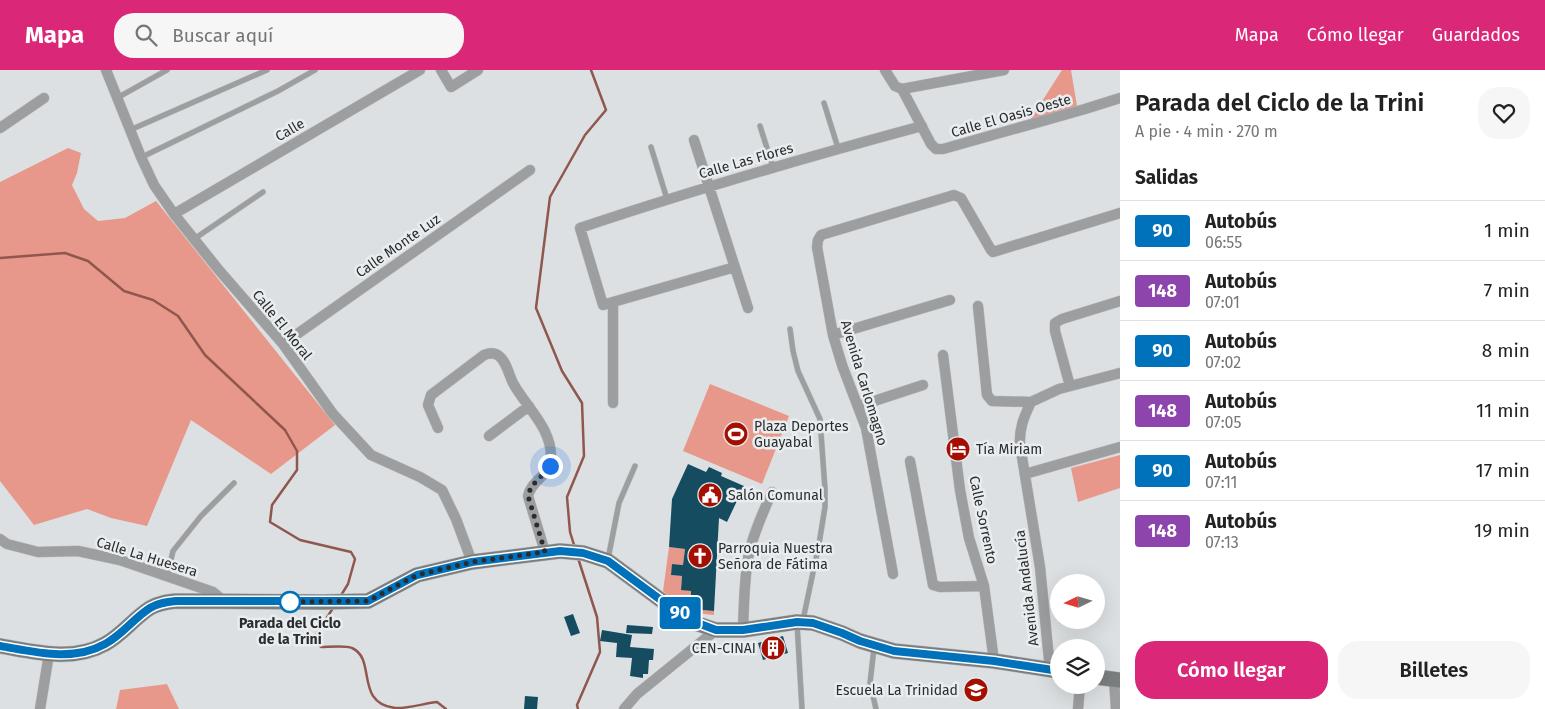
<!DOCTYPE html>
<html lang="es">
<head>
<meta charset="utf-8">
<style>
	body { margin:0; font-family:"Fira Sans",sans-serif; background:#f6f6f6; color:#222; height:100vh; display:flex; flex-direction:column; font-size:19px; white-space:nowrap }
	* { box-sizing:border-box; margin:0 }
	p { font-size:16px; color:#767676 }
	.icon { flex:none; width:28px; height:28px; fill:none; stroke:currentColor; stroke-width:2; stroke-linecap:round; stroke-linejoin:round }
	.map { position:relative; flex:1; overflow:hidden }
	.panel { display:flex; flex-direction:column; background:#fff; width:425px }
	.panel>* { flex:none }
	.badge { padding:0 10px; border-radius:4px; font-size:18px; line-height:32px }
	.needle { width:32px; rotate:265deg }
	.fabs { position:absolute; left:1050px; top:504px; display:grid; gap:10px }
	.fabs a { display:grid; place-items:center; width:55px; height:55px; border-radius:50%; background:#fff; box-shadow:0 5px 20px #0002; font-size:25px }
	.you { position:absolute; width:25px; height:25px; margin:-12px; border:4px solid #fff; border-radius:50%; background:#1a73e8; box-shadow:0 0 0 8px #1a73e833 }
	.map>.badge { position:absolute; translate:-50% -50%; box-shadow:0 0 0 2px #fff }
	h2 { padding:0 15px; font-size:19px; line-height:45px }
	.round { display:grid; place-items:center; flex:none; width:52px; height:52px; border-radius:20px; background:#f6f6f6 }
	.headline { display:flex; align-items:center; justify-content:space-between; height:85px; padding:0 15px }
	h1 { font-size:24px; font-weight:600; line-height:38px }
	.cta { display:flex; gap:10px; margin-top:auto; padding:10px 15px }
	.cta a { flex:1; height:58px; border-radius:20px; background:#db2777; color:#fff; font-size:20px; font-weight:600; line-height:58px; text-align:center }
	.cta a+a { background:#f6f6f6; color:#222 }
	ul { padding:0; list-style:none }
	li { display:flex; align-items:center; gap:15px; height:60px; padding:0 15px; border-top:1px solid #e0e0e0 }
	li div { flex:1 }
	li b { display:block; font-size:19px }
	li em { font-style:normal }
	li .badge { min-width:55px; font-weight:700; text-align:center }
	header { display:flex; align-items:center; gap:30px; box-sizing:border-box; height:70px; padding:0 25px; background:#db2777; color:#fff }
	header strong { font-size:24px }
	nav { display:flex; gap:28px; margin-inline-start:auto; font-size:18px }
	.search { width:350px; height:45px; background:#f6f6f6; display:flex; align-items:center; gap:12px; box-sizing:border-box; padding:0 18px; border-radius:20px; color:#767676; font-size:19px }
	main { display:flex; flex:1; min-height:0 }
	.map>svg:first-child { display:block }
</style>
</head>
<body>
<header>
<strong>Mapa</strong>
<div class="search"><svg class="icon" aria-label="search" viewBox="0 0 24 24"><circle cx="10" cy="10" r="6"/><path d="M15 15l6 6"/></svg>Buscar aquí</div>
<nav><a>Mapa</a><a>Cómo llegar</a><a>Guardados</a></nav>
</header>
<main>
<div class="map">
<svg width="1120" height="639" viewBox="0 0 1120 639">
	<rect width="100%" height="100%" fill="#dce0e2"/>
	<path fill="#e7988a" d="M1062 0H1071L1077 36 1030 50Z
		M68 78 81 83 77 103 72 115 84 139 98 151 125 148 156 131 335 355 271 404 191 350 147 456 111 448 87 439 34 455 0 411V112Z
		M710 314 789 346 762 414 683 381Z
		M1120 385V418L1078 432 1071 398Z
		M669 477 685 479 683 495 673 494 671 505 682 506 681 519 691 521V539L714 541V545L685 542 663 521Z
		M167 614 179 639H116L120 620Z"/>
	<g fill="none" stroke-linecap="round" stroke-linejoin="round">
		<path stroke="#90574e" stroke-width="2.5" d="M0 188 65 183 88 191 124 221 153 230 178 246 205 285 285 360 297 381V400L272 435 270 452 300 470 351 482 355 489 348 514 340 527
			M575 478 570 462 567 427 584 386 582 333 562 301 536 238 550 127 585 65 606 40 591 0
			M333 538 314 568 321 577C328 577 346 575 352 578 377 589 354 633 395 638 407 639 426 633 437 632L446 639
			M578 639 577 635 600 582 597 547 578 488"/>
	</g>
	<path fill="#154c60" d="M688 394 706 402 709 397 722 403 721 406 744 416 727 452 719 448 714 541 691 539V521L681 520 682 506 671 505 672 494 683 495 685 479 669 477 672 429Z
		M573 544 580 563 571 566 564 547Z
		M627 555 653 557 652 564 626 563Z
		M602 560 632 565 630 577 654 579 653 590H649L648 604H643V608L630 606 632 588 616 587 617 573 600 571Z
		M783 566 788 583 763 590 758 573Z
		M525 626 538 627 537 639H524Z"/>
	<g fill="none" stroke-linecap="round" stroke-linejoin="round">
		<defs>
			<path id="lane" d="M117 28 167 0
				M824 33 838 78
				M760 56 773 97
				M130 60 267 0
				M651 77 667 129
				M142 87 278 21 315 0
				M194 169 263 122
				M790 259 793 281 798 301 820 349 825 419V437L819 474 803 550
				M608 489 619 433 635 396
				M167 507 173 481 201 446 234 413
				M797 553 802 639
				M874 578 870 613 876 639"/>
			<path id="street" d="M106 0 141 87 154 115 174 144 218 199 283 274 333 344 371 385 420 407 442 420 456 449 472 492
				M441 0 451 17 478 0
				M885 0 895 16 902 19
				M1004 0 902 19 931 74 936 79H943L1085 39 1120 28
				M0 58 44 28
				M694 70 748 238
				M174 144 420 0
				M613 232 735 197
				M978 236 987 325 992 331 1031 332C1024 347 1019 358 1020 375L1040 497 1050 600
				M833 265 950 230
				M283 274 530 100
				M943 285 960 420 969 468 984 516 994 591
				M1070 316 1055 261V253L1062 249 1120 231
				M1031 332 1059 319 1120 303
				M613 333V232L603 235 580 158C693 120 807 87 922 56
				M859 336 923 315
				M438 358 428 335 431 325 484 285C489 283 494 282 499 286 506 291 509 305 513 313 526 337 552 358 551 388 551 405 531 410 528 426L545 482
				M489 366 529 336
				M910 391 933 515 940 517 984 516
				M1025 404 1120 377
				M0 469 7 474 38 482 78 481 120 490 213 522 224 531
				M893 504 866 358 842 295 833 265 817 177 818 170 821 165 954 125 961 128 991 180 993 182 1120 143
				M743 560C744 534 744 508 749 483 754 462 763 442 772 422
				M1114 609 1116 639
				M40 639 49 584
				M624 639 637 624 716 560
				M1078 639 1080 615"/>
			<path id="secondary" d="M0 576C35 582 73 592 105 574 122 565 134 548 150 538 158 533 167 532 176 531L323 532 368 531 417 505 472 492 560 481 583 483 608 491 673 539 695 553 716 560H743L797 552 813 553 842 563 860 571 894 581 994 591 1059 601
				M1096 607 1120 610"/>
		</defs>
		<use href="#lane" stroke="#b8bcbe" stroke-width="6"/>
		<use href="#street" stroke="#b8bcbe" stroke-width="11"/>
		<use href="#secondary" stroke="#b8bcbe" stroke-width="16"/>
		<use href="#lane" stroke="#9c9e9f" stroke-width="5"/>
		<use href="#street" stroke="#9c9e9f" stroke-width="10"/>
		<use href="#secondary" stroke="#7c7f80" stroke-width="15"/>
	</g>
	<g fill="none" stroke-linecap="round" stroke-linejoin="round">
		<defs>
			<path id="line" d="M0 576C35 582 73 592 105 574 122 565 134 548 150 538 158 533 167 532 176 531H368L417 505 472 492 560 481 583 483 608 491 673 539 695 552 716 560H743L797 552 813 553 842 563 860 571 894 581 994 591 1059 601"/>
		</defs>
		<use href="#line" stroke="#fff" stroke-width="11"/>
		<use href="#line" stroke="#0072bc" stroke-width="8"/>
		<path stroke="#2a2c2d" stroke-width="5" stroke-dasharray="0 9" d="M290 532H283L368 531 417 505 472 492 545 482 528 426C531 412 543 407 550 396"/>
	</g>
	<defs>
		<symbol id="stadium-disc" viewBox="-11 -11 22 22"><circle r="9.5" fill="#a40f01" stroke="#e9edef"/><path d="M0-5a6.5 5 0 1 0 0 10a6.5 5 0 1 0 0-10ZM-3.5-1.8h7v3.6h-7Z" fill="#fff"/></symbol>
		<symbol id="hotel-disc" viewBox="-11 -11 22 22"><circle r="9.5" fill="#a40f01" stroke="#e9edef"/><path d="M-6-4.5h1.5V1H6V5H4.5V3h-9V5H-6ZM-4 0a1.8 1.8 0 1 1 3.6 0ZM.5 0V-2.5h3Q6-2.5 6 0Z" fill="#fff"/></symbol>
		<symbol id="civic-disc" viewBox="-11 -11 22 22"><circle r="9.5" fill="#a40f01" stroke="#e9edef"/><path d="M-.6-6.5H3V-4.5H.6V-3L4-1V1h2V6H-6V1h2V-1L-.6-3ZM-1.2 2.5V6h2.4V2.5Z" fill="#fff"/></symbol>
		<symbol id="church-disc" viewBox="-11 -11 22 22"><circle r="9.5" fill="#a40f01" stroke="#e9edef"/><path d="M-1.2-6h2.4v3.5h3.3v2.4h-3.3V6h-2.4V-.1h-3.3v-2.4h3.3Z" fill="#fff"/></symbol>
		<symbol id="building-disc" viewBox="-11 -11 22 22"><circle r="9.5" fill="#a40f01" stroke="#e9edef"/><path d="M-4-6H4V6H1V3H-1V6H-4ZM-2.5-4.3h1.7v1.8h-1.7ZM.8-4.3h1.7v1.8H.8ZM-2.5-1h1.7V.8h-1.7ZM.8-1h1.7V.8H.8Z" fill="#fff"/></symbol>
		<symbol id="school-disc" viewBox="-11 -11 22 22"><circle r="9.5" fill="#a40f01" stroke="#e9edef"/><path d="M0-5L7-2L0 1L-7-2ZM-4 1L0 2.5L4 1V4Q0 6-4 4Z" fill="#fff"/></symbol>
	</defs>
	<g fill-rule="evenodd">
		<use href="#stadium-disc" x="722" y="350" width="28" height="28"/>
		<use href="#hotel-disc" x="944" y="365" width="28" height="28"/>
		<use href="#civic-disc" x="696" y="411" width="28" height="28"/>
		<use href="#church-disc" x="686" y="472" width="28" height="28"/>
		<use href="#building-disc" x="759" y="564" width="28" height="28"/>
		<use href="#school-disc" x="962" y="606" width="28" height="28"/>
	</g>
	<circle fill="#fff" stroke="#0072bc" stroke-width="2.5" cx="290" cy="532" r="10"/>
	<g text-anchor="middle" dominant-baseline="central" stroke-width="5" stroke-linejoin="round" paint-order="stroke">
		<g font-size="14" fill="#2a2c2d" stroke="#e9edef">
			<text transform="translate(1011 46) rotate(-16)">Calle El Oasis Oeste</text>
			<text transform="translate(290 60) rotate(-30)">Calle</text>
			<text transform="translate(746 91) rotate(-16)">Calle Las Flores</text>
			<text transform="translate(398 176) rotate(-35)">Calle Monte Luz</text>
			<text transform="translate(282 255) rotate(51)">Calle El Moral</text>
			<text transform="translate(864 313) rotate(73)">Avenida Carlomagno</text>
			<text transform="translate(983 450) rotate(78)">Calle Sorrento</text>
			<text transform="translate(147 487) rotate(17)">Calle La Huesera</text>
			<text transform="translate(1027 518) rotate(-97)">Avenida Andalucía</text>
		</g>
		<g font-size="14" fill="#2a2c2d" stroke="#e9edef" text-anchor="start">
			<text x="754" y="356">Plaza Deportes<tspan x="754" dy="16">Guayabal</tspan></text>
			<text x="976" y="379">Tía Miriam</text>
			<text x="728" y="425">Salón Comunal</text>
			<text x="718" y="478">Parroquia Nuestra<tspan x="718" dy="16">Señora de Fátima</tspan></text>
			<text x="756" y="578" text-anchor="end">CEN-CINAI</text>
			<text x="958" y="620" text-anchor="end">Escuela La Trinidad</text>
		</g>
		<g font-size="14" font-weight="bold" fill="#2a2c2d" stroke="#e9edef">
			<text x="290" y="553">Parada del Ciclo<tspan x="290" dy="16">de la Trini</tspan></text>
		</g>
	</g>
</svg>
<div class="fabs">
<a><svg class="needle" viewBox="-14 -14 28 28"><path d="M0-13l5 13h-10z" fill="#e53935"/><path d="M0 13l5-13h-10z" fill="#767676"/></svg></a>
<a><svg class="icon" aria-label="layers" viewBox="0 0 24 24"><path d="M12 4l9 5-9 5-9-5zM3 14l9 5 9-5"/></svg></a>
</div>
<div class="you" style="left:550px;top:396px"></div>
<b class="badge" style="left:680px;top:543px;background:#0072bc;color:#fff">90</b>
</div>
<section class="panel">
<div class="headline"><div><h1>Parada del Ciclo de la Trini</h1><p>A pie · 4 min · 270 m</p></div><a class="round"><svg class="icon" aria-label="heart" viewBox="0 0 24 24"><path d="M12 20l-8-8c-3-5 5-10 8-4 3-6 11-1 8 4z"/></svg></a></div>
<h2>Salidas</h2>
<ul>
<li><span class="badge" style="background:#0072bc;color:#fff">90</span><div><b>Autobús</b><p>06:55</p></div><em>1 min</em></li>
<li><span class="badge" style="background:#8e44ad;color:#fff">148</span><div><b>Autobús</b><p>07:01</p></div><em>7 min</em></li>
<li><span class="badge" style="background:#0072bc;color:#fff">90</span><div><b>Autobús</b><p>07:02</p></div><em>8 min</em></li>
<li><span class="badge" style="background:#8e44ad;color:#fff">148</span><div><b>Autobús</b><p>07:05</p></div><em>11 min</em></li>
<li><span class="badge" style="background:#0072bc;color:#fff">90</span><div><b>Autobús</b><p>07:11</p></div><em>17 min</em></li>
<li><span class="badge" style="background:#8e44ad;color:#fff">148</span><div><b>Autobús</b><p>07:13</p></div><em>19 min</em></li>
</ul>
<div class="cta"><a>Cómo llegar</a><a>Billetes</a></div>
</section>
</main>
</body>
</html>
